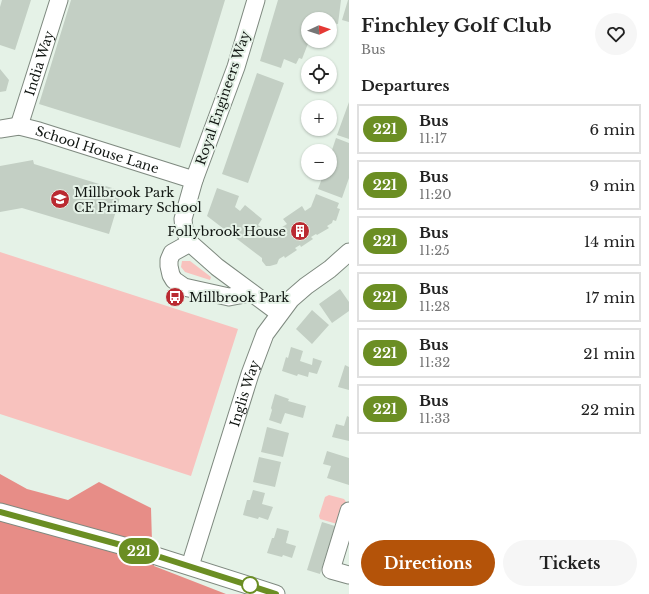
<!DOCTYPE html>
<html lang="en">
<head>
<meta charset="utf-8">
<style>
	body { margin:0; font-family:"Libre Baskerville",serif; background:#f6f6f6; color:#222; height:100vh; display:flex; flex-direction:column; font-size:15px; white-space:nowrap }
	* { box-sizing:border-box; margin:0 }
	p { font-size:13px; color:#767676 }
	.icon { flex:none; width:22px; height:22px; fill:none; stroke:currentColor; stroke-width:2; stroke-linecap:round; stroke-linejoin:round }
	.map { position:relative; flex:1; overflow:hidden }
	.side { display:flex; flex-direction:column; background:#fff; width:300px }
	.side>* { flex:none }
	.badge { padding:0 8px; border-radius:13px; font-size:14px; line-height:26px }
	.needle { width:26px; rotate:87deg }
	.fabs { position:absolute; left:301px; top:12px; display:grid; gap:8px }
	.fabs a { display:grid; place-items:center; width:36px; height:36px; border-radius:50%; background:#fff; box-shadow:0 1px 3px #0004; font-size:20px }
	.map>.badge { position:absolute; translate:-50% -50%; box-shadow:0 0 0 2px #fff }
	h2 { padding:0 12px; font-size:15px; line-height:36px }
	.round { display:grid; place-items:center; flex:none; width:42px; height:42px; border-radius:21px; background:#f6f6f6 }
	.summary { display:flex; align-items:center; justify-content:space-between; height:68px; padding:0 12px }
	h1 { font-size:19px; font-weight:700; line-height:30px }
	.button { display:flex; gap:8px; margin-top:auto; padding:8px 12px }
	.button a { flex:1; height:46px; border-radius:24px; background:#b45309; color:#fff; font-size:16px; font-weight:700; line-height:46px; text-align:center }
	.button a+a { background:#f6f6f6; color:#222 }
	ul { padding:0; list-style:none }
	li { display:flex; align-items:center; gap:12px; height:50px; margin:0 8px 6px; padding:0 4px; border:2px solid #e0e0e0; border-radius:0px }
	li div { flex:1 }
	li b { display:block; font-size:15px }
	li em { font-style:normal }
	li .badge { min-width:44px; font-weight:700; text-align:center }
	main { display:flex; flex:1; min-height:0 }
	.map>svg:first-child { display:block }
</style>
</head>
<body>
<main>
<div class="map">
<svg width="349" height="594" viewBox="0 0 349 594">
	<rect width="100%" height="100%" fill="#e5f2e7"/>
	<path fill="#f8c2be" d="M0 252 238 329 191 476 0 414Z
		M182 261H190L211 277 210 280 185 272 181 267Z
		M329 495 344 499 347 503 340 523 337 524 320 519 319 516 325 497Z"/>
	<path fill="#e78d87" d="M0 474 27 489 68 500 99 482 151 508 152 542 154 566 226 594H0Z"/>
	<path fill="#c3cfc4" d="M2 0H31L15 50 0 45V7Z
		M71 0H225L180 148 39 104Z
		M278 0H341L338 24 330 23V19H308L309 41 302 59 299 58 296 64 284 59 281 68 260 61Z
		M348 0H349V22L342 20Z
		M0 69 9 80 6 91 0 92Z
		M257 73 284 83 248 183 222 174Z
		M349 102V139L337 135Z
		M336 138 349 143V178L342 198 318 189 324 173H330V156Z
		M33 160 34 164 122 191 109 234 22 208 0 212V166Z
		M217 188 239 196 235 207 240 211 245 205 262 219 258 225 271 234 287 224 283 219 302 206 305 211 311 207 316 194 339 203 337 208 340 209 336 221 333 220 332 223 327 226 329 228 317 235 316 234 311 237 313 239 301 247 300 245 295 248 297 250 285 258 284 256 279 259 277 264 270 266H266L262 261V258L207 216Z
		M340 289 349 302V311L332 323 319 304Z
		M312 310 329 325 312 344 296 329Z
		M291 347 303 351 300 361 312 365 313 358 322 361 317 374 309 372 308 377 298 374 297 376 282 371 286 357 288 358Z
		M345 365 349 367V390L338 387Z
		M275 394 289 399 288 401 306 406 303 418 285 413 281 424 269 420 272 410 271 408Z
		M347 416 349 417V441L332 437 336 424 344 426Z
		M267 427 289 433 283 457 261 452Z
		M327 451 349 458V485L327 478 331 466 323 464Z
		M259 457 281 462 275 487 253 482Z
		M253 490 265 493 262 504 273 507 268 520 259 517 258 519 243 515 247 500H250Z
		M322 522 335 526 320 574 307 570Z
		M277 528 289 531 286 543 296 546 292 558 283 555 282 557 267 553 272 538H274Z"/>
	<g fill="none" stroke-linecap="round" stroke-linejoin="round">
		<defs>
			<g id="minor">
				<path d="M256 0 236 67 194 180 183 219 184 229 190 243 217 267 279 313"/>
				<path id="s1" d="M19 126 59 0"/>
				<path id="s2" d="M0 129 19 126 39 131 194 180"/>
				<path d="M190 243 172 253 169 260V266L171 275 174 280 184 287 229 297 250 293"/>
				<path d="M349 511 331 570 349 575"/>
				<path d="M0 512 131 548 276 594"/>
				<path id="s3" d="M190 566 250 374 265 334 291 299 306 286 330 269 349 252"/>
			</g>
		</defs>
		<use href="#minor" stroke="#7e897f" stroke-width="19"/>
		<use href="#minor" stroke="#fff" stroke-width="17"/>
	</g>
	<g fill="none" stroke-linecap="round" stroke-linejoin="round">
		<defs>
			<path id="line" d="M0 512 132 548 276 594"/>
		</defs>
		<use href="#line" stroke="#fff" stroke-width="9"/>
		<use href="#line" stroke="#6b8e23" stroke-width="6"/>
	</g>
	<defs>
		<symbol id="school-disc" viewBox="-11 -11 22 22"><circle r="9.5" fill="#ba2a31" stroke="#e5f2e7"/><path d="M0-5L7-2L0 1L-7-2ZM-4 1L0 2.5L4 1V4Q0 6-4 4Z" fill="#fff"/></symbol>
		<symbol id="building-disc" viewBox="-11 -11 22 22"><circle r="9.5" fill="#ba2a31" stroke="#e5f2e7"/><path d="M-4-6H4V6H1V3H-1V6H-4ZM-2.5-4.3h1.7v1.8h-1.7ZM.8-4.3h1.7v1.8H.8ZM-2.5-1h1.7V.8h-1.7ZM.8-1h1.7V.8H.8Z" fill="#fff"/></symbol>
		<symbol id="bus-disc" viewBox="-11 -11 22 22"><circle r="9.5" fill="#ba2a31" stroke="#e5f2e7"/><path d="M-5-6H5V4H4V6H2V4H-2V6H-4V4H-5ZM-3.5-4V0h7V-4ZM-3.5 1.2v1.5H-2V1.2ZM2 1.2v1.5H3.5V1.2Z" fill="#fff"/></symbol>
	</defs>
	<g fill-rule="evenodd">
		<use href="#school-disc" x="49" y="188" width="22" height="22"/>
		<use href="#building-disc" x="289" y="220" width="22" height="22"/>
		<use href="#bus-disc" x="164" y="286" width="22" height="22"/>
	</g>
	<circle fill="#fff" stroke="#6b8e23" stroke-width="2" cx="250" cy="585" r="8"/>
	<g text-anchor="middle" dominant-baseline="central" stroke-width="4" stroke-linejoin="round" paint-order="stroke">
		<g font-size="13" fill="#111612" stroke="#e5f2e7">
			<text stroke="none"><textPath href="#s1" startOffset="66">India Way</textPath></text>
			<text transform="translate(223 98) rotate(-71)">Royal Engineers Way</text>
			<text stroke="none"><textPath href="#s2" startOffset="101">School House Lane</textPath></text>
			<text stroke="none"><textPath href="#s3" startOffset="181">Inglis Way</textPath></text>
		</g>
		<g font-size="13" fill="#111612" stroke="#e5f2e7" text-anchor="start">
			<text x="74" y="192">Millbrook Park<tspan x="74" dy="15">CE Primary School</tspan></text>
			<text x="286" y="231" text-anchor="end">Follybrook House</text>
			<text x="189" y="297">Millbrook Park</text>
		</g>
	</g>
</svg>
<div class="fabs">
<a><svg class="needle" viewBox="-14 -14 28 28"><path d="M0-13l5 13h-10z" fill="#e53935"/><path d="M0 13l5-13h-10z" fill="#767676"/></svg></a>
<a><svg class="icon" aria-label="locate" viewBox="0 0 24 24"><circle cx="12" cy="12" r="6"/><path d="M12 2v4M12 18v4M2 12h4M18 12h4"/></svg></a>
<a>+</a>
<a>−</a>
</div>
<b class="badge" style="left:139px;top:551px;background:#6b8e23;color:#fff">221</b>
</div>
<section class="side">
<div class="summary"><div><h1>Finchley Golf Club</h1><p>Bus</p></div><a class="round"><svg class="icon" aria-label="heart" viewBox="0 0 24 24"><path d="M12 20l-8-8c-3-5 5-10 8-4 3-6 11-1 8 4z"/></svg></a></div>
<h2>Departures</h2>
<ul>
<li><span class="badge" style="background:#6b8e23;color:#fff">221</span><div><b>Bus</b><p>11:17</p></div><em>6 min</em></li>
<li><span class="badge" style="background:#6b8e23;color:#fff">221</span><div><b>Bus</b><p>11:20</p></div><em>9 min</em></li>
<li><span class="badge" style="background:#6b8e23;color:#fff">221</span><div><b>Bus</b><p>11:25</p></div><em>14 min</em></li>
<li><span class="badge" style="background:#6b8e23;color:#fff">221</span><div><b>Bus</b><p>11:28</p></div><em>17 min</em></li>
<li><span class="badge" style="background:#6b8e23;color:#fff">221</span><div><b>Bus</b><p>11:32</p></div><em>21 min</em></li>
<li><span class="badge" style="background:#6b8e23;color:#fff">221</span><div><b>Bus</b><p>11:33</p></div><em>22 min</em></li>
</ul>
<div class="button"><a>Directions</a><a>Tickets</a></div>
</section>
</main>
</body>
</html>
